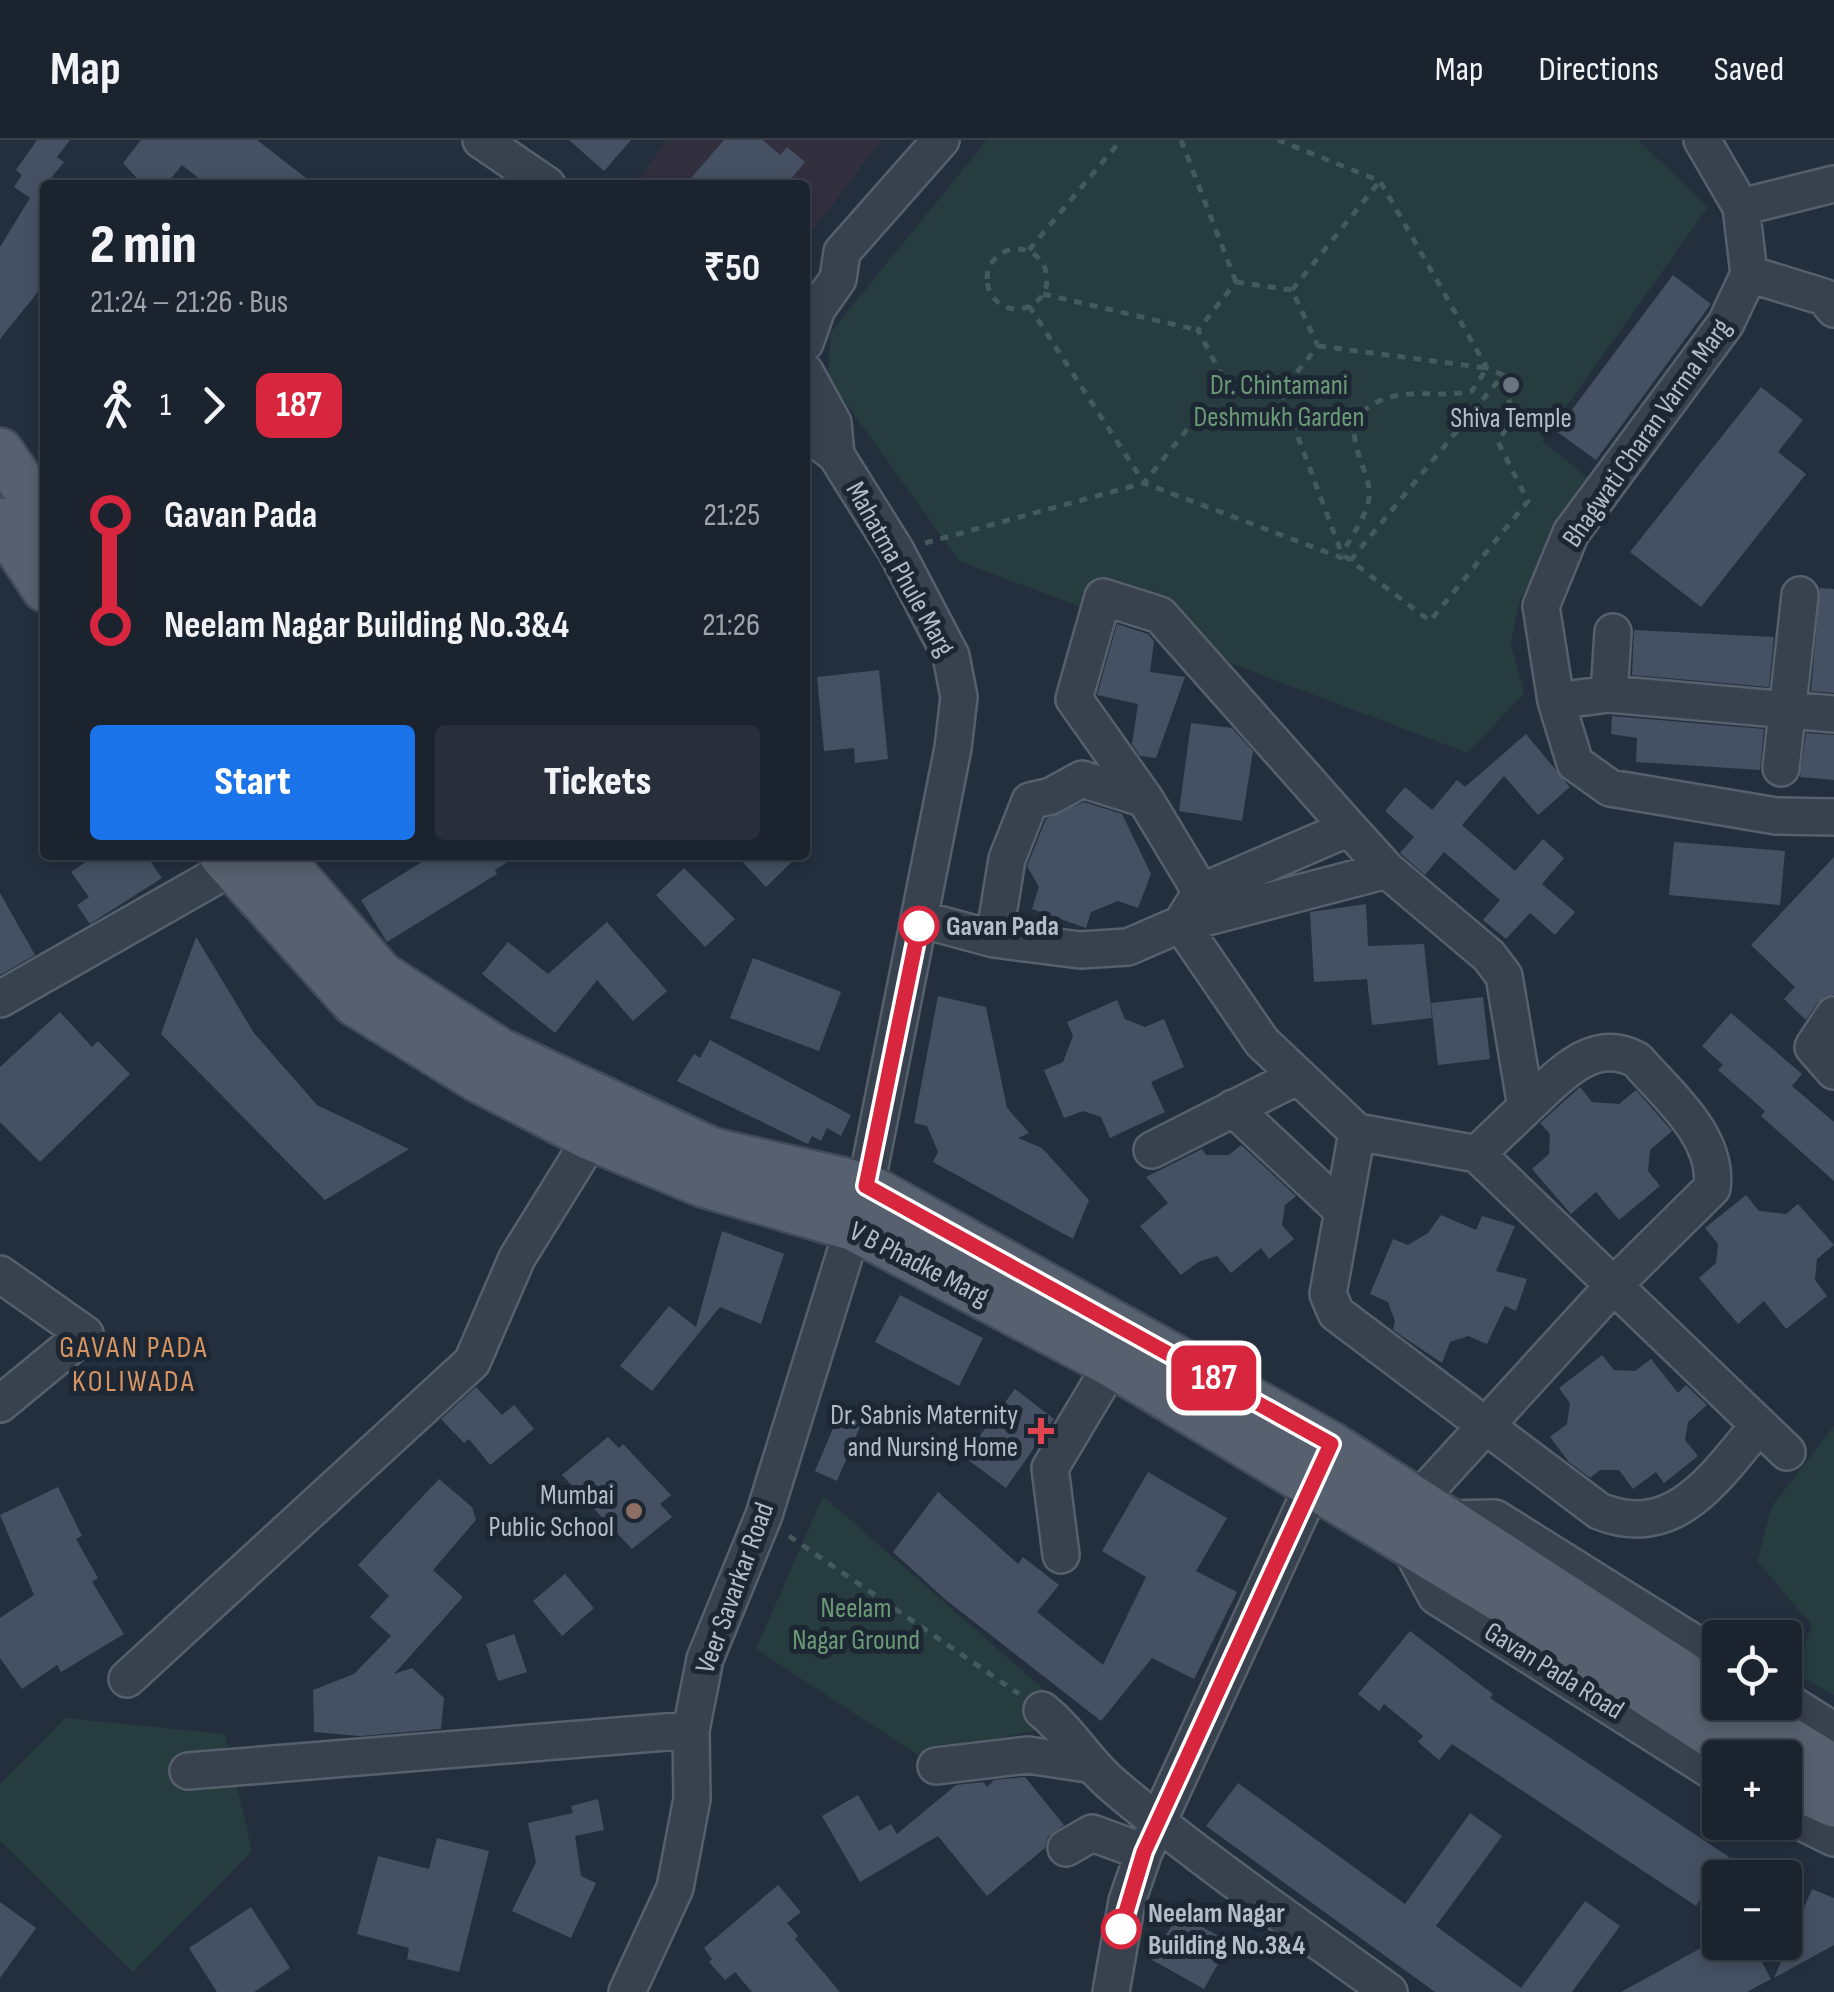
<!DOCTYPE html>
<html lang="en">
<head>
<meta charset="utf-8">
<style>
	body { margin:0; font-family:"Sofia Sans Condensed",sans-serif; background:#282f3a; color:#f1f3f6; height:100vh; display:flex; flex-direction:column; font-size:38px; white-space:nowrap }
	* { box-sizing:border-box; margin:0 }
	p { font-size:32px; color:#a0a4aa }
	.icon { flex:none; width:55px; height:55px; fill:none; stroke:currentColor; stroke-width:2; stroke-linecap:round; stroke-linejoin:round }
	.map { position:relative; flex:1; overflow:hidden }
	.panel { position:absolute; left:40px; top:40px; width:770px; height:680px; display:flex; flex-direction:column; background:#1b232e; border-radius:10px; box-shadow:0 5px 15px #0003,0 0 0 2px #39404a }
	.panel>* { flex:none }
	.badge { padding:0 20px; border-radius:15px; font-size:35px; line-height:65px }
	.buttons { position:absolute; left:1702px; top:1480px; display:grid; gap:20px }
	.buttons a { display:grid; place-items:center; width:100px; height:100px; border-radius:10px; background:#1b232e; box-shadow:0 5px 15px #0003,0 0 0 2px #39404a; font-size:50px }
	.map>.badge { position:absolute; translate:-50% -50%; box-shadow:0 0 0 5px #fff }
	.legs { display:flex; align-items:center; gap:15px; height:110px; padding:0 50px; font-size:32px }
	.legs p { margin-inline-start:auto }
	.headline { display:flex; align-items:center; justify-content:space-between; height:170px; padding:0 50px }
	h1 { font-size:55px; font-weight:800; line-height:75px }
	.button { display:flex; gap:20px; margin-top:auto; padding:20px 50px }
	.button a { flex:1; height:115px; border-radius:10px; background:#1a73e8; color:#fff; font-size:40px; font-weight:800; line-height:115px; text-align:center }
	.button a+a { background:#282f3a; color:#f1f3f6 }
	ul { padding:0 50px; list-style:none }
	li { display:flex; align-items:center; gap:35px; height:110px; font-size:38px }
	li i { display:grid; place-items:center; width:15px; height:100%; margin:0 12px; background:currentColor }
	li i::after { content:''; width:25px; height:25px; margin:-12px; border:8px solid; border-radius:50%; background:#1b232e }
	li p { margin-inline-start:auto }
	li:first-child i { background:linear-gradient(#0000 50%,currentColor 0) }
	li:last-child i { background:linear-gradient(currentColor 50%,#0000 0) }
	header { display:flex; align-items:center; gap:60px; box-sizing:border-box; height:140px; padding:0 50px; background:#1b232e; border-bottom:2px solid #39404a }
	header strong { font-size:48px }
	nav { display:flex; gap:55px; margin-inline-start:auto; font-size:35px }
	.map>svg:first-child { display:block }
</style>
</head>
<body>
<header>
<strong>Map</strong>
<nav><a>Map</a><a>Directions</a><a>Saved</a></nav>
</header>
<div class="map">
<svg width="1834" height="1852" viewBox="0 0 1834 1852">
	<rect width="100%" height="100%" fill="#242f3e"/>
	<path fill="#32303f" d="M667 0H881L805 101V45H635Z"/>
	<path fill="#263c3f" d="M987 0H1638L1708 67 1542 301 1587 337 1519 462 1511 503 1524 553 1468 613 959 421 828 238 831 192Z
		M1834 1286V1555L1794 1533 1812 1485 1757 1421 1772 1366Z
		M823 1356 1080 1581 918 1615 756 1509Z
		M65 1578 225 1594 252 1711 133 1832 0 1701V1644Z"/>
	<path fill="#455162" d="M37 0H70L57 17 64 22 45 45V143L0 199V107L30 58 14 47 22 35 16 30Z
		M141 0H257L315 45H207L182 25 166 45H143L123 23Z
		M569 0H631L604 31Z
		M724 0H763L780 15 787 7 805 22 786 45H685Z
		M1673 135 1711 164 1596 320 1556 291Z
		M1761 247 1803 280 1778 312 1806 334 1701 467 1630 412Z
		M1820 448 1834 449V553L1811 551Z
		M1117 484 1148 494 1154 501 1150 532 1185 537 1156 618 1140 616 1132 604 1138 564 1097 555Z
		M1634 490 1774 497 1769 547 1632 535Z
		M879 530 888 619 855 623 854 608 824 611 817 537Z
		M1612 576 1764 589 1760 630 1636 622 1637 598 1611 594Z
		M1191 583 1232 588 1253 611 1242 681 1179 671Z
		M1806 593 1834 595V640L1800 637Z
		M1526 594 1570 647 1538 675 1504 636 1462 685 1515 731 1543 699 1564 718 1542 744 1575 772 1555 795 1530 773 1506 799 1483 780 1500 760 1444 712 1425 735 1400 713 1414 697 1385 671 1405 647 1432 670 1457 640 1465 647Z
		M1084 662 1122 674 1151 734 1138 768 1118 761 1091 772 1086 788 1032 769 1039 747 1027 726 1046 679Z
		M1674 702 1785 711 1780 765 1669 755Z
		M96 715H146L162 738 90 784 77 765 89 757 71 732Z
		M433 715H518L495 730 497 734 387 802 361 760Z
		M736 715H799L766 747Z
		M1834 717V854L1817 863 1806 880 1784 859 1795 847 1751 805Z
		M684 728 735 779 705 807 656 755Z
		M0 753 35 815 0 835Z
		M1366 764 1368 806 1424 804 1432 878 1372 885 1367 839 1314 842 1310 772Z
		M607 782 667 851 633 881 597 840 555 893 482 834 508 802 548 834Z
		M196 797 254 893 317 965 409 1009 325 1060 161 894Z
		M753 818 841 852 819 911 730 878Z
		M938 856 986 867 1007 968 1029 993 1018 998 1042 1008 1089 1060 1073 1099 933 1022 938 1012 927 986 914 983Z
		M1483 857 1490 919 1438 925 1431 863Z
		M1117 860 1125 879 1145 887 1164 879 1184 927 1151 942 1165 972 1110 998 1101 977 1083 971 1064 978 1044 930 1063 922 1073 896 1067 882Z
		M60 872 92 907 98 901 130 934 40 1022 0 982V927Z
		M1731 873 1802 934 1792 946 1834 982V1041L1761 976 1765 971 1718 930 1723 925 1702 906Z
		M710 900 851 975 841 996 827 988 821 1001 812 996 808 1004 677 941 694 914 700 918Z
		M1580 947 1592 962 1619 964 1636 950 1672 991 1650 1010 1648 1031 1660 1046 1619 1080 1596 1052 1571 1074 1532 1029 1549 1014 1550 994 1540 983Z
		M1241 1005 1296 1056 1285 1065 1282 1085 1294 1099 1269 1119 1261 1108 1231 1133 1217 1116 1198 1122 1181 1135 1140 1086 1168 1063 1146 1037 1202 1009 1206 1015H1229Z
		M1746 1055 1759 1071 1786 1074 1798 1064 1834 1105 1817 1119 1815 1140 1827 1156 1786 1189 1764 1161 1738 1184 1699 1138 1716 1123 1718 1104 1705 1088Z
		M1441 1075 1476 1090 1482 1076 1515 1086 1496 1131 1527 1139 1516 1171 1505 1166 1487 1204 1468 1196 1450 1202 1442 1223 1393 1190 1395 1181 1388 1162 1370 1154 1393 1099 1408 1105 1428 1093Z
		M722 1091 784 1114 761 1184 720 1167 652 1251 620 1226 669 1166 696 1187Z
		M900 1155 983 1198 959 1246 875 1202Z
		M1602 1215 1614 1230 1635 1231 1651 1219 1678 1253 1686 1245 1707 1265 1688 1282 1685 1300 1698 1316 1664 1343 1656 1332 1633 1349 1619 1330H1600L1590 1338 1569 1322 1550 1297 1567 1284 1570 1263 1559 1248Z
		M476 1247 502 1275 514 1265 534 1289 490 1325 469 1299 464 1303 441 1279Z
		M1015 1249 1054 1279 1006 1348 964 1317Z
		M842 1267 861 1284 837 1341 815 1331Z
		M608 1297 619 1308 623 1304 671 1355 660 1364 672 1377 632 1409 562 1335Z
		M1148 1332 1227 1378 1196 1431 1237 1452 1194 1539 1152 1518 1101 1581 946 1460 893 1412 938 1352 1018 1424 1023 1417 1059 1445 1037 1472 1103 1525 1146 1437 1102 1411Z
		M439 1339 472 1367 476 1380 433 1430 463 1457 394 1534 412 1528 444 1558 441 1589 360 1596 314 1592 313 1550 354 1534 391 1496 370 1477 389 1456 358 1425Z
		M58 1347 82 1396 76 1399 98 1438 92 1442 124 1494 61 1532 57 1525 22 1549 0 1518V1478L34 1455 0 1375Z
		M565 1434 594 1468 562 1496 533 1461Z
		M1410 1491 1493 1554 1490 1558 1729 1717 1696 1766 1452 1604 1439 1620 1418 1602 1423 1596 1384 1564 1379 1571 1358 1554Z
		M514 1494 527 1532 498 1541 486 1504Z
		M1025 1637 1064 1685 1048 1697 1045 1708 987 1756 938 1696 860 1742 822 1676 858 1655 879 1691 891 1684 897 1694 956 1645 983 1642 987 1647 994 1640Z
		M1238 1643 1405 1764 1470 1673 1502 1696 1436 1786 1521 1848 1585 1761 1620 1786 1572 1852H1435L1206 1686Z
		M598 1659 604 1690 575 1696 581 1736 596 1743 571 1798 512 1771 536 1722 528 1683 573 1673 571 1666Z
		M437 1698 489 1711 459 1832 407 1819 409 1808 357 1794 378 1716 429 1729Z
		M778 1745 801 1772 787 1783 798 1796 795 1799 840 1852H752L735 1832 725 1840 709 1822 712 1819 704 1808Z
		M1812 1749 1834 1758V1805L1774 1838Z
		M0 1762 36 1788 0 1838Z
		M251 1767 290 1828 254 1852H217L189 1808Z
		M1178 1774 1230 1802 1204 1849 1152 1820Z
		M1712 1802H1751L1771 1839 1747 1852H1621Z"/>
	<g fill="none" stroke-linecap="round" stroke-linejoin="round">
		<defs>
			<path id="minor" d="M481 0 547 45
				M1702 0 1741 67 1749 134 1726 183 1571 393 1541 466 1556 561 1575 623 1610 648 1776 676 1834 677
				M1741 67 1834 44
				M1749 134 1824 157 1834 169
				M805 203 817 169 838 139 842 112 941 0
				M805 291 836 315
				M1609 554 1613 492
				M1556 561 1609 554 1834 574
				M1781 628 1800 455
				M1201 752 1349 688 1387 730
				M920 779 994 799 1080 810 1128 807 1181 784 1387 730 1489 816 1504 836 1526 967 1477 1014 1787 1312
				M1181 784 1201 752 1145 659 1074 559 1103 457 1160 475 1349 688
				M1181 784 1262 902 1357 992 1477 1014
				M994 799 1007 719 1030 661 1051 656 1082 639 1145 659
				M0 859 253 715
				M1834 875 1813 907 1834 931
				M1233 968 1343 1071
				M1357 992 1328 1154 1336 1173 1599 1371C1675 1402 1716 1336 1759 1285
				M1152 1010 1298 936
				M0 1134 85 1194 0 1264
				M1416 1362 1615 1144 1712 1048C1719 997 1668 956 1637 920 1592 895 1557 939 1526 967
				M1443 1379 1495 1378 1720 1519
				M1410 1407 1436 1456 1720 1636
				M1061 1415 1050 1328 1112 1224
				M127 1539 472 1222 517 1118 605 976
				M1785 1560 1834 1591
				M1042 1570C1071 1593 1086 1623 1114 1646 1201 1720 1297 1785 1389 1852
				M936 1626 1028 1615 1087 1624
				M188 1631 691 1590
				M1785 1674 1834 1698
				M1066 1708 1092 1693 1144 1712
				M627 1852 675 1748 692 1659 691 1590 705 1519 764 1375 866 1046 953 608 959 557 951 516 896 411 836 315 833 283 805 232
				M1111 1852 1127 1761 1144 1712 1323 1324"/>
			<path id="major" d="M0 311 45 377
				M0 381 45 449
				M222 715 355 863 478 939 590 997 703 1044 854 1088 1112 1224 1529 1476 1748 1618
				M277 715 381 835 499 911 712 1011 866 1046 1331 1305 1720 1558
				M1726 1562 1834 1628
				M1785 1642 1834 1664"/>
		</defs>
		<use href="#minor" stroke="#565f6c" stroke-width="40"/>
		<use href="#major" stroke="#414a57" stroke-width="50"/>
		<path stroke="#44595c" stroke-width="5" stroke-dasharray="8 8" stroke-linecap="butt" d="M1181 0 1236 142
			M987 139a30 30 0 1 1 60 0a30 30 0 1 1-60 0Z
			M1029 110 1121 0
			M1236 142 1292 150 1318 206 1281 252 1225 242 1198 190Z
			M1292 150 1380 41
			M1043 154 1198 190
			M1029 166 1144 343 1350 421 1503 235 1487 228 1380 41 1278 0
			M1318 206 1487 228 1472 251C1444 258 1415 249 1387 258 1323 280 1374 328 1369 358 1366 378 1351 396 1342 414
			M1281 252 1342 414 1430 481 1528 361 1498 302 1513 278 1504 236
			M925 403 1144 343 1225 242
			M789 1396 1019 1554"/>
		<use href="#minor" stroke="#38414e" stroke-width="35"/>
		<use href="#major" stroke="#56606e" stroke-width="45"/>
	</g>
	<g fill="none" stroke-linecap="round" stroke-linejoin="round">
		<defs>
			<path id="line-1" d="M919 786 866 1046 1331 1304 1144 1712 1121 1789"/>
		</defs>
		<use href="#line-1" stroke="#fff" stroke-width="22"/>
		<use href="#line-1" stroke="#d7263d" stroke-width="15"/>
	</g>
	<circle fill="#6b7280" stroke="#1d2633" stroke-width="4" cx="1511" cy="245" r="10"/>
	<g fill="#fff" stroke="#d7263d" stroke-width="5">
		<circle cx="919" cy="786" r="18"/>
		<circle cx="1121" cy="1789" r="18"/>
	</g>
	<path fill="#e0444e" stroke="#1d2633" stroke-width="4" d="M1036 1276h10v10h10v10h-10v10h-10v-10h-10v-10h10z"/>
	<circle fill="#8d6e63" stroke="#1d2633" stroke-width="4" cx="634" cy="1371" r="10"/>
	<g text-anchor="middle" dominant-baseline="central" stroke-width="10" stroke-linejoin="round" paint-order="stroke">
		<g font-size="28" fill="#6b9a76" stroke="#1d2633">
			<text x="1279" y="245">Dr. Chintamani<tspan x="1279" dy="32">Deshmukh Garden</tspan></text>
			<text x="856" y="1468">Neelam<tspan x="856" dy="32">Nagar Ground</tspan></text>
		</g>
		<g font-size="28" fill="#b4bcc9" stroke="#1d2633" text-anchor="end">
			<text x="1511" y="278" text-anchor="middle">Shiva Temple</text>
			<text x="1018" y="1275">Dr. Sabnis Maternity<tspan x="1018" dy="32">and Nursing Home</tspan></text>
			<text x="614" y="1355">Mumbai<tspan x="614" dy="32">Public School</tspan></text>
		</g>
		<g font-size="28" fill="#b4bcc9" stroke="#1d2633">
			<text transform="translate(1647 293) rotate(-55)">Bhagwati Charan Varma Marg</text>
			<text transform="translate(900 429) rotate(61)">Mahatma Phule Marg</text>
			<text transform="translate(919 1124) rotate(27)">V B Phadke Marg</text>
			<text transform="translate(735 1448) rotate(-70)">Veer Savarkar Road</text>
			<text transform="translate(1554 1531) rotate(32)">Gavan Pada Road</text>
		</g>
		<g font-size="28" font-weight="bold" fill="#b4bcc9" stroke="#1d2633" text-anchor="start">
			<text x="946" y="786">Gavan Pada</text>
			<text x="1148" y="1773">Neelam Nagar<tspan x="1148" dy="32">Building No.3&amp;4</tspan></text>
		</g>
		<g font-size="30" letter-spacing="2.5" fill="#d59563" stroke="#1d2633">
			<text x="134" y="1208">GAVAN PADA<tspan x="134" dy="34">KOLIWADA</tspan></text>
		</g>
	</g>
</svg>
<div class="buttons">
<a><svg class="icon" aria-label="locate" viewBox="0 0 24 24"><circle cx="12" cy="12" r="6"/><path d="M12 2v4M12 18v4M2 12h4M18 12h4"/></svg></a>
<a>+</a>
<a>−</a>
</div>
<b class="badge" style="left:1214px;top:1238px;background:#d7263d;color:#fff">187</b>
<section class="panel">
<div class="headline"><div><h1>2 min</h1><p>21:24 – 21:26 · Bus</p></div><b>₹50</b></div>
<div class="legs"><svg class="icon" aria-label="walk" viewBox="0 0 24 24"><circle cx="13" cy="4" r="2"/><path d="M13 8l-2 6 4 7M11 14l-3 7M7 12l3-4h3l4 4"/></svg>1<svg class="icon" aria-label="forward" viewBox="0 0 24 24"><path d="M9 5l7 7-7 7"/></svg><b class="badge" style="background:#d7263d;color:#fff">187</b></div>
<ul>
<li><i style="color:#d7263d"></i><b>Gavan Pada</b><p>21:25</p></li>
<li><i style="color:#d7263d"></i><b>Neelam Nagar Building No.3&amp;4</b><p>21:26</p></li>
</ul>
<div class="button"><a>Start</a><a>Tickets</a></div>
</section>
</div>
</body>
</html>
